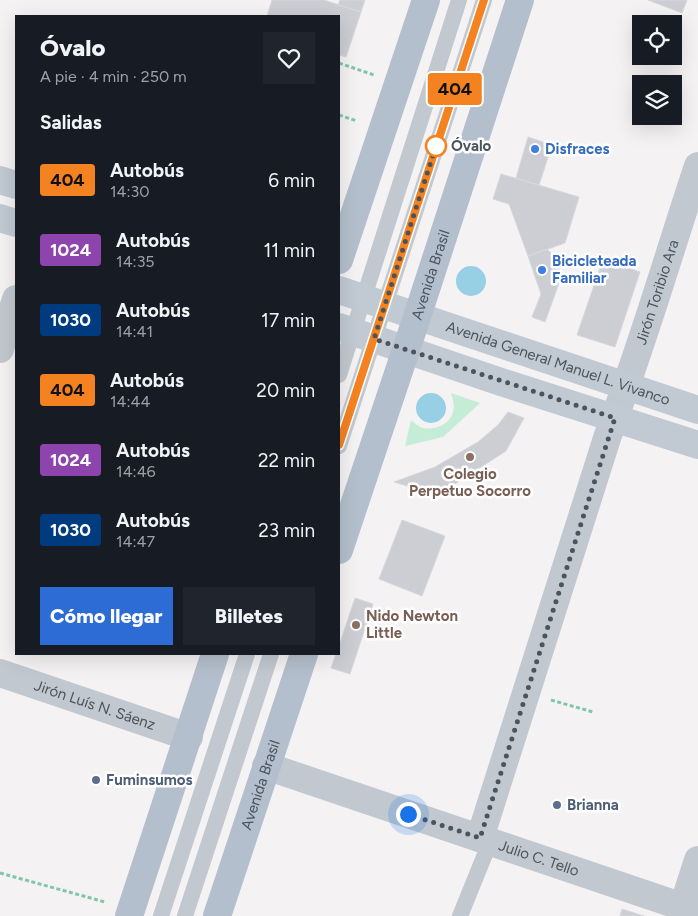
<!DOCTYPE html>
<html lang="es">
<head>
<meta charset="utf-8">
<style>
	body { margin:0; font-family:Figtree,sans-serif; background:#20242c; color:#f1f3f6; height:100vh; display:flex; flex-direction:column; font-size:19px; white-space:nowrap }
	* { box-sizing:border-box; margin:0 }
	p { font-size:16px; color:#9ea1a6 }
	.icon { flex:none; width:28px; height:28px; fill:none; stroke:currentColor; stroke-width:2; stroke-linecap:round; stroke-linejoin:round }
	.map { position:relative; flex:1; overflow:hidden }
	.details { position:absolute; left:15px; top:15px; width:325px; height:640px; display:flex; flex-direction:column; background:#171b24; border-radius:0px; box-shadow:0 5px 20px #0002 }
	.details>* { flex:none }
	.badge { padding:0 10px; border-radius:4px; font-size:18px; line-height:32px }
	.buttons { position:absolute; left:632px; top:15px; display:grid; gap:10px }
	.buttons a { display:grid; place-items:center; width:50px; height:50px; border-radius:0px; background:#171b24; box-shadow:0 5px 20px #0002; font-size:25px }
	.you { position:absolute; width:25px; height:25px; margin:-12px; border:4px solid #fff; border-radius:50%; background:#1a73e8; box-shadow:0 0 0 8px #1a73e833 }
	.map>.badge { position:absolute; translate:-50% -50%; box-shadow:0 0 0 2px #fff }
	h2 { padding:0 25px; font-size:19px; line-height:45px }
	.round { display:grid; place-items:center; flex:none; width:52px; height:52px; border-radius:0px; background:#20242c }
	.overview { display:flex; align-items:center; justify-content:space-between; height:85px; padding:0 25px }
	h1 { font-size:24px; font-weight:800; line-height:38px }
	.action { display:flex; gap:10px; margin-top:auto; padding:10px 25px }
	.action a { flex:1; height:58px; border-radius:0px; background:#2c6cd4; color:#fff; font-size:20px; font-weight:800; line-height:58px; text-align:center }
	.action a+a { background:#20242c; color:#f1f3f6 }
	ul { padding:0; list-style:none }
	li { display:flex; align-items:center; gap:15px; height:70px; padding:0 25px }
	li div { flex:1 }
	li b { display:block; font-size:19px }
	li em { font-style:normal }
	li .badge { min-width:55px; font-weight:700; text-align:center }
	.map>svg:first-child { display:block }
</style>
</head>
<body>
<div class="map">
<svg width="698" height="916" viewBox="0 0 698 916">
	<rect width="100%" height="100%" fill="#f4f2f2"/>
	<path fill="#c5ecd6" d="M451 393 480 403 443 437 405 446 411 420C413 422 417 425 420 427 432 432 450 425 453 412 455 406 453 400 451 393Z"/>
	<path fill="#97d0e4" d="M456 281a15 15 0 1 1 30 0a15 15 0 1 1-30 0Z
		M416 408a15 15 0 1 1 30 0a15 15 0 1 1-30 0Z"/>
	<path fill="#ccced3" stroke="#d6d8dc" d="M272 0H324L361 12 346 57 339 55V16H267Z
		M340 0H365L361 12 338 5Z
		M648 0H687L682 13Z
		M528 137 552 145 539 185 516 178Z
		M501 174 579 197 565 243 528 256 509 204 493 199Z
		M547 249 554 256 562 275 545 322 532 317 541 294 528 256Z
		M603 259 640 272 615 347 577 335Z
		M508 412 524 418 506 451 438 495 394 482 435 467 478 442 498 425Z
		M402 520 445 536 422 596 379 579Z
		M355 598 373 604 350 674 331 668 336 654H339V646Z
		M622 909 644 916H620Z"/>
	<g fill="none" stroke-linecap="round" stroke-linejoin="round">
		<path stroke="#80c7a8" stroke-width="3" stroke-dasharray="4 2.5" stroke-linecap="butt" d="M339 63 374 75
			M339 115 357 121
			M551 700 593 712
			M0 873 105 902"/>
		<path stroke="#c1c8cf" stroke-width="16" d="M339 375 459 0
			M339 446 484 0
			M161 916 247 654
			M185 916 271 654
			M460 916 490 842"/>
		<g stroke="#c1c8cf" stroke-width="28">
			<path d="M0 349 16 299"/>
			<path id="s1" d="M0 673 189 737"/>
			<path id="s2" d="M266 766 698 912"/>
			<path id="s3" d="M480 838 608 435C642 347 668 256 698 166"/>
			<path d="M680 916 698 860"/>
		</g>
		<g stroke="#c1c9d3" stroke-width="28">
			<path d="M0 180 16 185"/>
			<path d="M0 218 16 223"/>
			<path id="s4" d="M339 290 698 410"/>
			<path d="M339 327 501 382 698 445"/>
		</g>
		<g stroke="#b4bfcd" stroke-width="28">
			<path d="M339 260 426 0"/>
			<path id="s5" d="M339 550 417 317 520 0"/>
			<path d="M129 916 215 654"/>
			<path id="s6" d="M217 916 304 654"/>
		</g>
	</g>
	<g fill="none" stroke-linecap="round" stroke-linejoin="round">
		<defs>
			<path id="line" d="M339 445 484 0"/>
		</defs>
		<use href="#line" stroke="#fff" stroke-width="11"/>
		<use href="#line" stroke="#f58220" stroke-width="8"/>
		<path stroke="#4b545d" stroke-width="5" stroke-dasharray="0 9" d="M408 814 480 838 615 418 374 339 436 146"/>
	</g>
	<circle fill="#fff" stroke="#f58220" stroke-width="2.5" cx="436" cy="146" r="10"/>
	<g fill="#3f7fe0" stroke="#fff" stroke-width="2">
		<circle cx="535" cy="149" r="5"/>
		<circle cx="542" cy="270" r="5"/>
	</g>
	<g fill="#8d6e63" stroke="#fff" stroke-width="2">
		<circle cx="470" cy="457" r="5"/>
		<circle cx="356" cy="625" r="5"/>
	</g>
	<g fill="#5c6f8a" stroke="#fff" stroke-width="2">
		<circle cx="96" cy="780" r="5"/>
		<circle cx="557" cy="805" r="5"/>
	</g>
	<g text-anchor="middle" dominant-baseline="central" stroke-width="5" stroke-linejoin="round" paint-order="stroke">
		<g font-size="15" font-weight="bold" fill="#4b545d" stroke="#fff" text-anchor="start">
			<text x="451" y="146">Óvalo</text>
		</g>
		<g font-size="15" font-weight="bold" fill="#366cbe" stroke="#fff" text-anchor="start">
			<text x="545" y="149">Disfraces</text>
			<text x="552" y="261">Bicicleteada<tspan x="552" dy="17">Familiar</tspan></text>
		</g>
		<g font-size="15" fill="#4b545d" stroke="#fff">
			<text stroke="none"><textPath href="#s5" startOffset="290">Avenida Brasil</textPath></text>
			<text stroke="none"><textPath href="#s3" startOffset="574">Jirón Toribio Ara</textPath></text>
			<text stroke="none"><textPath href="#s4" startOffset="231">Avenida General Manuel L. Vivanco</textPath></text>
			<text stroke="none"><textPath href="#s1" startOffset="100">Jirón Luís N. Sáenz</textPath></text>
			<text stroke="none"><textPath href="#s6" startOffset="138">Avenida Brasil</textPath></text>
			<text stroke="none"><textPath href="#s2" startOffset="288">Julio C. Tello</textPath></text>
		</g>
		<g font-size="15" font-weight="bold" fill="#785e54" stroke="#fff">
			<text x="470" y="474">Colegio<tspan x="470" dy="17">Perpetuo Socorro</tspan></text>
			<text x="366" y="616" text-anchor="start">Nido Newton<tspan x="366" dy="17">Little</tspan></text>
		</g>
		<g font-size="15" font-weight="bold" fill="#4e5e75" stroke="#fff" text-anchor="start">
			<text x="106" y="780">Fuminsumos</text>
			<text x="567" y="805">Brianna</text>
		</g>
	</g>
</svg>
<div class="buttons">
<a><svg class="icon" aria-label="locate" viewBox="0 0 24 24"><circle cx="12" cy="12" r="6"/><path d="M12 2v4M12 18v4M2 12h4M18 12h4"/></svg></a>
<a><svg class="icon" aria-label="layers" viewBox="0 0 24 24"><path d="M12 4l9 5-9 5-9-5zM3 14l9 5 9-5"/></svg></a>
</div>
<div class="you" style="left:408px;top:814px"></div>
<b class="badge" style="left:455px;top:89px;background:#f58220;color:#111">404</b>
<section class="details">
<div class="overview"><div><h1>Óvalo</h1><p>A pie · 4 min · 250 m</p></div><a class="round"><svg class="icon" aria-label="heart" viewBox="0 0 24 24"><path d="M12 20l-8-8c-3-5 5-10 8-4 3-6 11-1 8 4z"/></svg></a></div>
<h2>Salidas</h2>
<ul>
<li><span class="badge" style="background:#f58220;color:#111">404</span><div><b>Autobús</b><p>14:30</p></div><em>6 min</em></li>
<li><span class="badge" style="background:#8e44ad;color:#fff">1024</span><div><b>Autobús</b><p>14:35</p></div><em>11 min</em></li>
<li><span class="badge" style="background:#003b80;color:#fff">1030</span><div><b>Autobús</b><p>14:41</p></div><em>17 min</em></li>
<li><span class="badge" style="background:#f58220;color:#111">404</span><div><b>Autobús</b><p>14:44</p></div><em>20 min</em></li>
<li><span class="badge" style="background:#8e44ad;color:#fff">1024</span><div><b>Autobús</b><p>14:46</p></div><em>22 min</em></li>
<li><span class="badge" style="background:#003b80;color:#fff">1030</span><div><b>Autobús</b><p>14:47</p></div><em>23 min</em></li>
</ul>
<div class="action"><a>Cómo llegar</a><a>Billetes</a></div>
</section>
</div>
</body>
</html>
